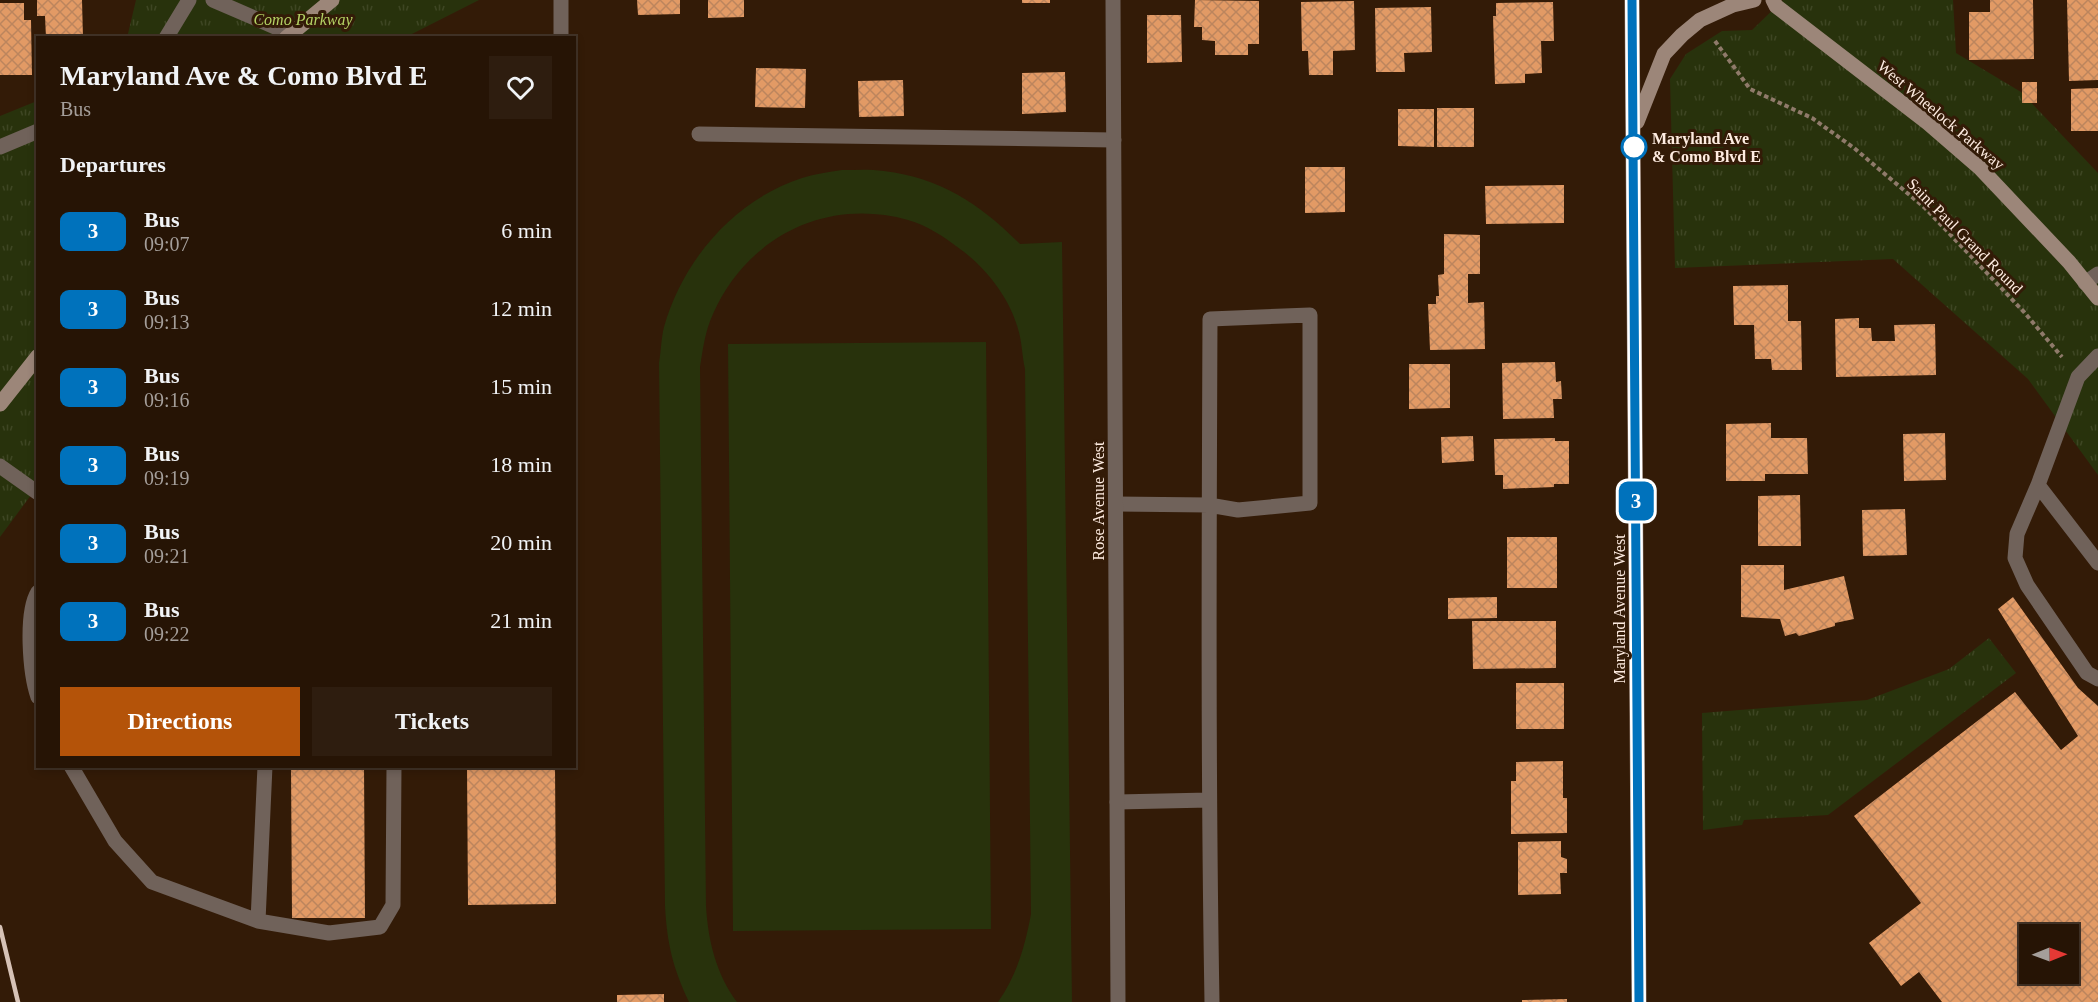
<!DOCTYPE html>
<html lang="en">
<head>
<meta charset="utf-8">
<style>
	body { margin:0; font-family:Georgia,serif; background:#2e1d0f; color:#f1f3f6; height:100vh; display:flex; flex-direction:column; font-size:22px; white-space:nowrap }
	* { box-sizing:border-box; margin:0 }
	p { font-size:20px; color:#a49e9a }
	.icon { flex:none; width:33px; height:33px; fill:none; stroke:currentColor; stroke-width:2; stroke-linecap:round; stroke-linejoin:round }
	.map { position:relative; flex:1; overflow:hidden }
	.sheet { position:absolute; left:36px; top:36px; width:540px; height:732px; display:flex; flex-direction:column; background:#261405; border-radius:0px; box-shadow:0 3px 9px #0003,0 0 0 2px #423327 }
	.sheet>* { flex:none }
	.badge { padding:0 12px; border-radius:9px; font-size:21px; line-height:39px }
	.needle { width:39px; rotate:89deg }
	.buttons { position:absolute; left:2019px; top:924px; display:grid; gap:12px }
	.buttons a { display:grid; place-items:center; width:60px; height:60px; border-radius:0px; background:#261405; box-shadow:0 3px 9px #0003,0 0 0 2px #423327; font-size:30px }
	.map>.badge { position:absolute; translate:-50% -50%; box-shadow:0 0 0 3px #fff }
	h2 { padding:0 24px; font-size:22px; line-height:54px }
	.round { display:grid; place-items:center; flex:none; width:63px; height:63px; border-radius:0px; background:#2e1d0f }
	.headline { display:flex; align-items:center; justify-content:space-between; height:102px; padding:0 24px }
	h1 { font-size:28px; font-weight:700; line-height:45px }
	.action { display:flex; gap:12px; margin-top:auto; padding:12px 24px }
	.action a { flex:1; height:69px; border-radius:0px; background:#b45309; color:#fff; font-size:24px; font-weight:700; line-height:69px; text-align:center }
	.action a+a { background:#2e1d0f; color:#f1f3f6 }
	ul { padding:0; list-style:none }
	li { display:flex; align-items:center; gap:18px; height:78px; padding:0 24px }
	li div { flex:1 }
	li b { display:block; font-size:22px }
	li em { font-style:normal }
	li .badge { min-width:66px; font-weight:700; text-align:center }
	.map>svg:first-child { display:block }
</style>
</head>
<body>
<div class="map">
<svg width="2098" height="1002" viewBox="0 0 2098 1002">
	<defs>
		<pattern id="park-tufts" width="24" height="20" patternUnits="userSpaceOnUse" patternTransform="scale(1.5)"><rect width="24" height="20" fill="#28320c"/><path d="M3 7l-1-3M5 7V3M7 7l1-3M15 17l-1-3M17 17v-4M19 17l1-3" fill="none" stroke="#3e4623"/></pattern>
		<pattern id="building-cross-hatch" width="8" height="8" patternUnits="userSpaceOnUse" patternTransform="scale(1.5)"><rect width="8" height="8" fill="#e29a65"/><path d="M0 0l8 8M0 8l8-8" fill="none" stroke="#bc855d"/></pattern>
	</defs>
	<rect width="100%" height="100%" fill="#331b07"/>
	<path fill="url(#park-tufts)" d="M136 0H479L406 37 127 38Z
		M1783 0H1953L1956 53 2021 92 2098 173V475L2028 379 1893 259 1675 268 1670 79 1686 54 1722 31 1752 30Z
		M37 101V487L0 537V116Z
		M1989 638 2016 673 1828 815 1744 820 1742 825 1703 830 1702 713 1867 700 1949 669Z"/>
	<path fill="#28320c" d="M842 170C856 170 870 169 884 171 941 178 980 204 1020 244L1062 242 1072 1002H998C1017 975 1025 946 1031 914L1025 369C1022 356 1022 341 1018 329 1010 298 985 267 960 249 944 237 927 225 908 220 826 197 747 237 713 314 705 331 703 349 700 367L706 906C708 940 716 974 737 1002H689C673 968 667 944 665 906L659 363C661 352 661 339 664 327 683 260 734 200 802 178 815 174 829 172 842 170Z
		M986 342 991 929 733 931 728 344Z"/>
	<path fill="url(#building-cross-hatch)" fill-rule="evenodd" d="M37 0H82L83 38H46L45 16H37Z
		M637 0H680V14L638 15Z
		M708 0H744V17L708 18Z
		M1022 0H1050V3H1022Z
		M1195 0 1259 1V44H1248V55H1215V41L1202 40V27H1194Z
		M1990 0H2033L2034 59 1969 60V12H1990Z
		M2067 0H2098V80L2069 81Z
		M1354 1 1355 50 1333 51V75H1309L1308 51H1302L1301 2Z
		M1553 2 1554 41H1541L1542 73 1525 74V83L1495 84 1493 16H1496V3Z
		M0 3H24V20H31L32 75H0Z
		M1431 7 1432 52 1404 53 1405 72H1376L1375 8Z
		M1147 15H1181L1182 62 1147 63Z
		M756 68 806 69 805 108 755 107Z
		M1065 72 1066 112 1022 114V73Z
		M903 80 904 116 859 117 858 81Z
		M2022 82H2037V103H2022Z
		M2098 88V131H2071V89Z
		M1437 108H1474V147H1437Z
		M1398 109H1434V147L1398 146Z
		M1305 167H1345V212L1305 213Z
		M1564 185V223L1486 224 1485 186Z
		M1444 234 1480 235V274H1468V303L1484 302 1485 349 1430 350 1428 304H1436V296H1439L1438 275 1444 274Z
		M1788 285V321H1801L1802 370H1772L1771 359H1755L1754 325H1734L1733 286Z
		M1859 318V328H1871L1872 341H1895L1894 325 1935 324 1936 375 1836 377 1835 319Z
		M1555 362 1556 382 1561 381 1562 399H1553L1554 418 1503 419 1502 363Z
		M1409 364H1450V408L1409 409Z
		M1771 423V438H1807L1808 474H1765V481H1726V424Z
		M1945 433 1946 480 1904 481 1903 434Z
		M1473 436 1474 461 1442 463 1441 437Z
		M1555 438V441H1569V484H1554V487L1503 489V475H1495L1494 439Z
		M1800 495 1801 546H1758V496Z
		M1905 509 1907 555 1863 556 1862 510Z
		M1507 537H1557V588H1507Z
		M1741 565H1784V590L1844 576 1854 619 1835 623V626L1799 636 1796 633 1785 636 1780 619 1741 617Z
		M1497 597V618L1448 619V598Z
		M2013 597 2078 688 2098 706V1002H1942L1919 972 1901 986 1869 943 1921 903 1854 816 2015 692 2061 750 2078 736 1998 609ZM2030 934H2068V974H2030Z
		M1472 621H1556V668L1473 669Z
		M1516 683H1564V729H1516Z
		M1563 761V798H1567V833L1511 834V781H1516V762Z
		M291 766H364L365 918H292Z
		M467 766H555L556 904 468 905Z
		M1561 841V857L1567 859V873H1560L1561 894 1518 895V842Z
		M664 994V1002H617V995Z
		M1567 999V1002H1522V1000Z"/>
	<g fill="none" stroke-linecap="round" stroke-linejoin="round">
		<path stroke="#8f7a6a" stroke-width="4" stroke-dasharray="4.5 3" stroke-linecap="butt" d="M1715 41 1750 89 1812 118 1854 148 1925 208 2024 312 2062 357"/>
		<path stroke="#70625a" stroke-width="15" d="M561 38V0
			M699 134 1114 140
			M2085 283 2098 274
			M2098 356 2078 377 2038 485 2017 534 2015 558 2027 585 2087 673 2098 679
			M0 466 38 493
			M2038 485 2098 563
			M1116 504 1209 505 1238 510 1310 503V315L1210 319C1209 547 1208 774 1212 1002
			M38 592C25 613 30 674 38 697
			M71 766 115 841 152 882 258 921 329 933 380 927 393 905 394 766
			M1117 802 1209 800
			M258 921 265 766"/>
		<path stroke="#70625a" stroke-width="15" d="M213 0 289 33
			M1113 0 1118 1002
			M166 38 189 0
			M0 147 38 131"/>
		<path stroke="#9c8679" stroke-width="15" d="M1632 0 1639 1002
			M1773 0 1776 6 1928 123 1980 168 2069 262 2098 298
			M286 38 332 0
			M1637 122 1664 54 1682 35 1700 20 1733 5 1754 0
			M0 404 38 356"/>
		<path stroke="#d6c2b6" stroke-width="4.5" d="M0 927 18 1002"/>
	</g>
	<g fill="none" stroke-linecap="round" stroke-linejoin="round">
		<defs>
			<path id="line" d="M1632 0 1639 1002"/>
		</defs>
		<use href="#line" stroke="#fff" stroke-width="14"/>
		<use href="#line" stroke="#0072bc" stroke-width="9"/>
	</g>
	<circle fill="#fff" stroke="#0072bc" stroke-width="3" cx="1634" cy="147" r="12"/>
	<g text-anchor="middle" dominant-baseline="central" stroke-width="6" stroke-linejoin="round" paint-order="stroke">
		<g font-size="16" font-style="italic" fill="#b4d264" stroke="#331b07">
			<text x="303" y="19">Como Parkway</text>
		</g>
		<g font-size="16" fill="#feece1" stroke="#331b07">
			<text transform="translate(1941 115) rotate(40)">West Wheelock Parkway</text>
			<text transform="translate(1965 236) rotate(45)">Saint Paul Grand Round</text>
			<text transform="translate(1098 501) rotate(-90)">Rose Avenue West</text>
			<text transform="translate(1619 609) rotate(-90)">Maryland Avenue West</text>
		</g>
		<g font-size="16" font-weight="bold" fill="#feece1" stroke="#331b07" text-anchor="start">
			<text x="1652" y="138">Maryland Ave<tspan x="1652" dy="18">&amp; Como Blvd E</tspan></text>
		</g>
	</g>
</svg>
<div class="buttons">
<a><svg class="needle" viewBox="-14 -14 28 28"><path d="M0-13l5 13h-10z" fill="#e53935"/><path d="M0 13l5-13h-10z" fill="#a49e9a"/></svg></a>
</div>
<b class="badge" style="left:1636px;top:501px;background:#0072bc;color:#fff">3</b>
<section class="sheet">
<div class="headline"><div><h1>Maryland Ave &amp; Como Blvd E</h1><p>Bus</p></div><a class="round"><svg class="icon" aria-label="heart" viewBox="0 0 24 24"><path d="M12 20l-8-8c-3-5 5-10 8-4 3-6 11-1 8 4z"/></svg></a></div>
<h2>Departures</h2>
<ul>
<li><span class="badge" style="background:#0072bc;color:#fff">3</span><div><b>Bus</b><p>09:07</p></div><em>6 min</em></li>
<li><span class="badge" style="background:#0072bc;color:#fff">3</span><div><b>Bus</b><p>09:13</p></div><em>12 min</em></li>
<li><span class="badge" style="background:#0072bc;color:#fff">3</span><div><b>Bus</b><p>09:16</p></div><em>15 min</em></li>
<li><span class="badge" style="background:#0072bc;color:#fff">3</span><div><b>Bus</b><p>09:19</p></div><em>18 min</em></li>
<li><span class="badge" style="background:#0072bc;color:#fff">3</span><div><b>Bus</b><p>09:21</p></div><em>20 min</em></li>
<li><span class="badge" style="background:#0072bc;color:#fff">3</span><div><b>Bus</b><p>09:22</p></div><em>21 min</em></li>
</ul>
<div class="action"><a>Directions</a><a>Tickets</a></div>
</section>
</div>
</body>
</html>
